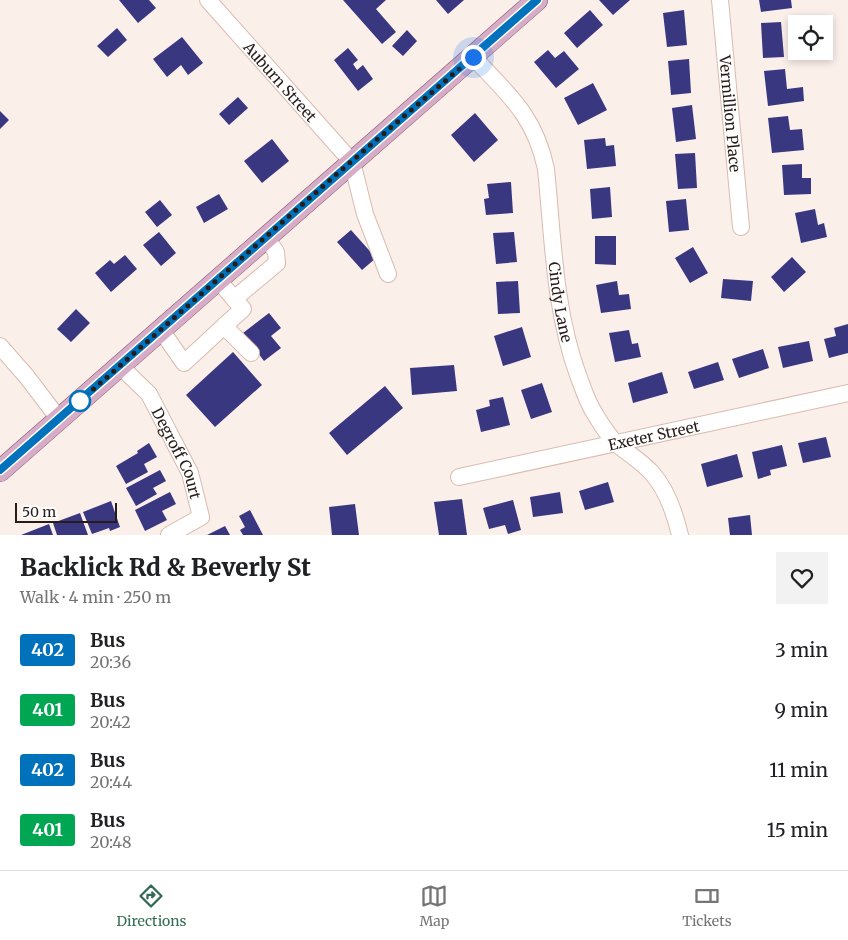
<!DOCTYPE html>
<html lang="en">
<head>
<meta charset="utf-8">
<style>
	body { margin:0; font-family:Merriweather,serif; background:#f2f2f2; color:#202124; height:100vh; display:flex; flex-direction:column; font-size:19px; white-space:nowrap }
	* { box-sizing:border-box; margin:0 }
	p { font-size:16px; color:#757577 }
	.icon { flex:none; width:28px; height:28px; fill:none; stroke:currentColor; stroke-width:2; stroke-linecap:round; stroke-linejoin:round }
	.map { position:relative; height:535px; overflow:hidden }
	.side { display:flex; flex-direction:column; background:#fff; flex:1 }
	.side>* { flex:none }
	.badge { padding:0 10px; border-radius:4px; font-size:18px; line-height:32px }
	.buttons { position:absolute; left:788px; top:15px; display:grid; gap:10px }
	.buttons a { display:grid; place-items:center; width:45px; height:45px; border-radius:0px; background:#fff; box-shadow:0 2px 8px #0003; font-size:25px }
	.scale { position:absolute; left:15px; bottom:12px; width:102px; box-sizing:border-box; padding-left:5px; border:2px solid #271c17; border-top:0; font-size:14px; line-height:18px; white-space:nowrap; color:#271c17; -webkit-text-stroke:4px #fff; paint-order:stroke }
	.you { position:absolute; width:25px; height:25px; margin:-12px; border:4px solid #fff; border-radius:50%; background:#1a73e8; box-shadow:0 0 0 8px #1a73e833 }
	.map>.badge { position:absolute; translate:-50% -50%; box-shadow:0 0 0 2px #fff }
	.round { display:grid; place-items:center; flex:none; width:52px; height:52px; border-radius:0px; background:#f2f2f2 }
	.head { display:flex; align-items:center; justify-content:space-between; height:85px; padding:0 20px }
	h1 { font-size:24px; font-weight:800; line-height:38px }
	ul { padding:0; list-style:none }
	li { display:flex; align-items:center; gap:15px; height:60px; padding:0 20px }
	li div { flex:1 }
	li b { display:block; font-size:19px }
	li em { font-style:normal }
	li .badge { min-width:55px; font-weight:700; text-align:center }
	.tabs { display:flex; justify-content:space-around; align-items:center; height:70px; border-top:1px solid #e0e0e0; background:#fff; font-size:14px; color:#757577 }
	.tabs a { display:grid; justify-items:center; gap:2px }
	.tabs .on { color:#336c54 }
	.map>svg:first-child { display:block }
</style>
</head>
<body>
<div class="map">
<svg width="848" height="535" viewBox="0 0 848 535">
	<rect width="100%" height="100%" fill="#fbefea"/>
	<path fill="#3a3781" d="M119 0H149L156 8 138 23Z
		M343 0H386L376 9 396 32 382 44Z
		M436 0H464L448 14Z
		M599 0H630L613 15Z
		M759 0H791L792 8 761 12Z
		M590 10 603 25 577 48 564 33Z
		M684 10 687 45 667 47 663 13Z
		M781 22 784 57 763 58 761 23Z
		M117 28 127 40 108 57 97 46Z
		M407 30 417 41 403 56 392 46Z
		M182 37 203 63 188 75 181 65 167 77 153 59Z
		M348 48 358 60 353 64 357 70 363 65 373 79 358 91 334 60Z
		M548 50 555 58 564 51 579 69 556 88 534 62Z
		M689 59 691 93 671 95 668 61Z
		M785 69 787 89 803 87 804 101 768 106 764 71Z
		M593 83 607 110 578 125 564 98Z
		M238 97 248 108 229 125 219 114Z
		M692 105 696 139 676 142 672 108Z
		M0 111 9 120 0 129Z
		M475 113 498 140 474 162 451 135Z
		M788 116 790 130 802 129 804 150 772 153 768 118Z
		M605 138 606 146 614 145 616 166 587 169 584 140Z
		M272 139 289 161 262 183 244 161Z
		M695 153 697 188 678 189 675 154Z
		M802 164V178H811V194L784 195 782 165Z
		M511 182 513 213 486 215 484 199 489 198 487 184Z
		M610 187 612 217 592 219 590 189Z
		M219 194 228 209 204 223 196 207Z
		M686 199 689 230 669 232 666 201Z
		M160 200 172 215 157 227 145 212Z
		M815 209 818 225 824 223 827 237 801 243 795 213Z
		M351 230 376 258 362 270 337 242Z
		M159 232 176 253 161 266 143 245Z
		M514 232 517 262 496 264 493 233Z
		M595 236H616V265L595 264Z
		M693 247 708 273 690 283 675 258Z
		M125 255 137 269 111 292 95 273 110 260 114 264Z
		M792 257 806 272 784 292 771 277Z
		M723 279 753 281 751 301 721 298Z
		M518 281 520 313 498 314 496 282Z
		M617 281 619 295 629 294 631 309 601 313 596 285Z
		M76 309 90 323 71 342 57 329Z
		M269 313 281 328 271 336 281 348 264 361 243 333Z
		M848 324V353L829 358 824 339 836 336 834 328Z
		M522 327 531 357 503 366 494 336Z
		M629 330 632 344 638 343 641 357 615 362 609 333Z
		M809 341 813 361 783 368 778 347Z
		M763 349 769 368 739 378 732 359Z
		M233 352 262 385 215 427 186 395Z
		M718 362 724 380 694 389 688 372Z
		M454 365 457 391 412 395 410 368Z
		M662 372 668 393 633 403 628 383Z
		M542 383 552 412 531 419 521 390Z
		M385 386 403 408 347 455 329 433Z
		M503 397 510 425 481 432 476 410 490 406 489 400Z
		M826 437 831 457 803 463 798 443Z
		M149 443 157 457 144 464 148 472 126 484 116 466 138 453 137 451Z
		M782 445 787 466 770 470 771 475 758 479 752 452Z
		M737 454 743 477 707 487 701 464Z
		M160 470 166 481 153 488 157 494 136 506 126 488Z
		M608 482 614 502 585 510 579 491Z
		M170 492 176 504 162 511 167 520 145 531 135 510Z
		M560 492 563 513 533 517 530 497Z
		M462 499 467 535H439L434 502Z
		M513 500 521 530 508 534 505 525 489 529 483 508Z
		M111 501 120 527 110 531 109 528 92 534 83 512Z
		M355 504 359 535H332L329 507Z
		M250 510 263 535H243L240 530 245 527 239 516Z
		M80 513 88 535H57L53 523Z
		M750 515 752 535H730L728 518Z
		M49 524 53 535H21Z
		M225 526 230 535H207Z"/>
	<g fill="none" stroke-linecap="round" stroke-linejoin="round">
		<defs>
			<g id="minor">
				<path id="s1" d="M208 0 352 162 365 214 388 274"/>
				<path id="s2" d="M720 0 741 227"/>
				<path id="s3" d="M473 57C509 95 535 116 546 169 553 238 554 309 578 375 583 388 587 402 595 414 601 424 608 436 617 444 629 454 642 462 652 473 667 490 675 514 680 535"/>
				<path d="M218 280 243 309 224 326"/>
				<path d="M234 299 277 263 276 252 266 237"/>
				<path d="M161 330 184 363 224 326 251 353"/>
				<path d="M0 346 27 377 59 419"/>
				<path id="s4" d="M120 366 149 394 190 473 201 517 169 535"/>
				<path id="s5" d="M459 477 848 393"/>
			</g>
			<path id="major" d="M0 471 537 0"/>
		</defs>
		<use href="#minor" stroke="#d9bbaf" stroke-width="18"/>
		<use href="#major" stroke="#875570" stroke-width="22"/>
		<use href="#minor" stroke="#fff" stroke-width="16"/>
		<use href="#major" stroke="#d6acc6" stroke-width="21"/>
	</g>
	<g fill="none" stroke-linecap="round" stroke-linejoin="round">
		<defs>
			<path id="line" d="M0 470 537 0"/>
		</defs>
		<use href="#line" stroke="#fff" stroke-width="11"/>
		<use href="#line" stroke="#0072bc" stroke-width="8"/>
		<path stroke="#271c17" stroke-width="5" stroke-dasharray="0 9" d="M80 401 338 173 473 57"/>
	</g>
	<circle fill="#fff" stroke="#0072bc" stroke-width="2.5" cx="80" cy="401" r="10"/>
	<g text-anchor="middle" dominant-baseline="central" stroke-width="5" stroke-linejoin="round" paint-order="stroke">
		<g font-size="15" fill="#271c17" stroke="#fff">
			<text stroke="none"><textPath href="#s1" startOffset="109">Auburn Street</textPath></text>
			<text stroke="none"><textPath href="#s2" startOffset="114">Vermillion Place</textPath></text>
			<text stroke="none"><textPath href="#s3" startOffset="270">Cindy Lane</textPath></text>
			<text stroke="none"><textPath href="#s5" startOffset="199">Exeter Street</textPath></text>
			<text stroke="none"><textPath href="#s4" startOffset="106">Degroff Court</textPath></text>
		</g>
	</g>
</svg>
<div class="buttons">
<a><svg class="icon" aria-label="locate" viewBox="0 0 24 24"><circle cx="12" cy="12" r="6"/><path d="M12 2v4M12 18v4M2 12h4M18 12h4"/></svg></a>
</div>
<div class="scale">50 m</div>
<div class="you" style="left:473px;top:57px"></div>
</div>
<section class="side">
<div class="head"><div><h1>Backlick Rd &amp; Beverly St</h1><p>Walk · 4 min · 250 m</p></div><a class="round"><svg class="icon" aria-label="heart" viewBox="0 0 24 24"><path d="M12 20l-8-8c-3-5 5-10 8-4 3-6 11-1 8 4z"/></svg></a></div>
<ul>
<li><span class="badge" style="background:#0072bc;color:#fff">402</span><div><b>Bus</b><p>20:36</p></div><em>3 min</em></li>
<li><span class="badge" style="background:#00a651;color:#fff">401</span><div><b>Bus</b><p>20:42</p></div><em>9 min</em></li>
<li><span class="badge" style="background:#0072bc;color:#fff">402</span><div><b>Bus</b><p>20:44</p></div><em>11 min</em></li>
<li><span class="badge" style="background:#00a651;color:#fff">401</span><div><b>Bus</b><p>20:48</p></div><em>15 min</em></li>
</ul>
</section>
<nav class="tabs">
<a class="on"><svg class="icon" aria-label="directions" viewBox="0 0 24 24"><path d="M12 3l9 9-9 9-9-9zM9 14v-3h6M13 9l2 2-2 2"/></svg>Directions</a>
<a><svg class="icon" aria-label="map" viewBox="0 0 24 24"><path d="M3 6l6-2 6 2 6-2v14l-6 2-6-2-6 2zM9 4v14M15 6v14"/></svg>Map</a>
<a><svg class="icon" aria-label="tickets" viewBox="0 0 24 24"><path d="M3 7h18v10H3zM15 7v10"/></svg>Tickets</a>
</nav>
</body>
</html>
